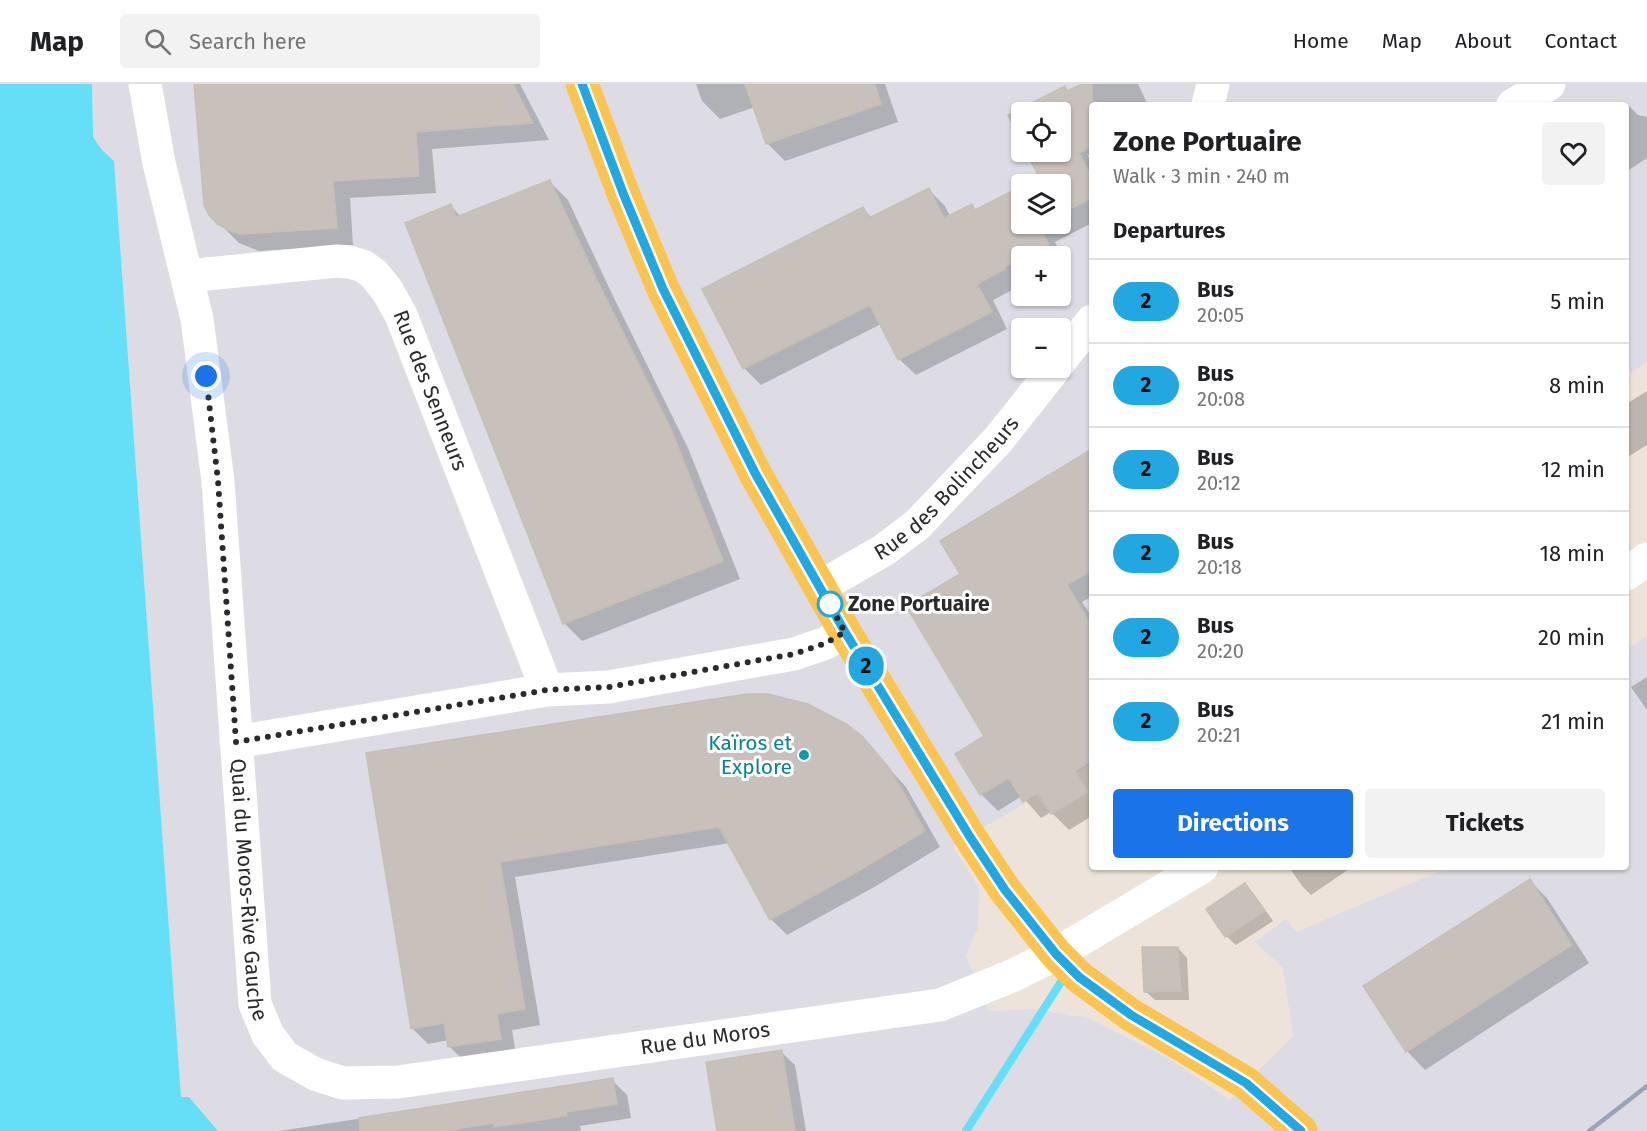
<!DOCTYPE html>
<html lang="en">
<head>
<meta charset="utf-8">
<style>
	body { margin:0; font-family:"Fira Sans",sans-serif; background:#f2f2f2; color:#202124; height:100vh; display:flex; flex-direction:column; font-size:22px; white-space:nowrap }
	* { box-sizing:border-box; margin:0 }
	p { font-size:20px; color:#757577 }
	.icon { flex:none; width:33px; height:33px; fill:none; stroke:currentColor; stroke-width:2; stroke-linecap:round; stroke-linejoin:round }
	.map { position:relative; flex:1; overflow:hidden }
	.side { position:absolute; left:1089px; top:18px; width:540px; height:768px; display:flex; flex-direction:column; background:#fff; border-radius:6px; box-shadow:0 2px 4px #0004 }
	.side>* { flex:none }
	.badge { padding:0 12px; border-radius:20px; font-size:21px; line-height:39px }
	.fabs { position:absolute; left:1011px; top:18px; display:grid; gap:12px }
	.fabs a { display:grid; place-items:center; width:60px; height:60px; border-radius:6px; background:#fff; box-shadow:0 2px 4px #0004; font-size:30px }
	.you { position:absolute; width:30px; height:30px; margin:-15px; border:4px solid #fff; border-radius:50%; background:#1a73e8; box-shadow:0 0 0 9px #1a73e833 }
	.map>.badge { position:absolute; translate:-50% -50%; box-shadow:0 0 0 3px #fff }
	h2 { padding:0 24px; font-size:22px; line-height:54px }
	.round { display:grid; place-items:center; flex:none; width:63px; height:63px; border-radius:6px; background:#f2f2f2 }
	.headline { display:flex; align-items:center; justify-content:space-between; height:102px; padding:0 24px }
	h1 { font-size:28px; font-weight:700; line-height:45px }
	.action { display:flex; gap:12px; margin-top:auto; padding:12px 24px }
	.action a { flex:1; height:69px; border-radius:6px; background:#1a73e8; color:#fff; font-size:24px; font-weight:700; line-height:69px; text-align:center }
	.action a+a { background:#f2f2f2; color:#202124 }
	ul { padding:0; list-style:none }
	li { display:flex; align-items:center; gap:18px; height:84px; padding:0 24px; border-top:2px solid #e0e0e0 }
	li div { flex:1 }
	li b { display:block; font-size:22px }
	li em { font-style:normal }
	li .badge { min-width:66px; font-weight:700; text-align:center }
	header { display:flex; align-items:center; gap:36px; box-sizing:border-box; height:84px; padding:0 30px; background:#fff; border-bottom:2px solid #e0e0e0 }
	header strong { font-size:28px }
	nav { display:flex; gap:33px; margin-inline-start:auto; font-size:21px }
	.search { width:420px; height:54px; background:#f2f2f2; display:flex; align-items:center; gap:15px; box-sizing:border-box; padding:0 21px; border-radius:6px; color:#757577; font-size:22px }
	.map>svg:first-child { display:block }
</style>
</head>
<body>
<header>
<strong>Map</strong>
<div class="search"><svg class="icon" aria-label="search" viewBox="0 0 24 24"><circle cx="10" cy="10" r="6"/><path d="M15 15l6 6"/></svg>Search here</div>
<nav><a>Home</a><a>Map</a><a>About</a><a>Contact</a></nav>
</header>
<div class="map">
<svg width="1647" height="1047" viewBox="0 0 1647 1047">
	<rect width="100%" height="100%" fill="#ede3da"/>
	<path fill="#dddce5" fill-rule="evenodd" d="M92 0H1647V278L1626 292V21H1092V679L953 762 979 804 978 843 966 872 989 927 1035 925 1088 934 1168 974 1230 1016 1293 952 1283 884 1255 858 1286 835 1296 848 1450 783H1626V566L1647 552V1047H218L189 1013 181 1014 114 77 102 66 93 53ZM1022 28H1060V68H1022ZM1022 100H1060V140H1022ZM1022 172H1060V212H1022ZM1022 244H1060V284H1022Z"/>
	<path fill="#65def7" d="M0 0H92L93 53 102 66 114 77 181 1013H189L218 1047H0Z"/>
	<path fill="#0003" d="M196 0H520L549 56 432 65 436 109 350 114 353 161 259 167 239 159 221 141Z
		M696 0H885L898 38 785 77 767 59 755 23 720 35 702 17Z
		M1086 0H1138L1148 21H1092V72L1087 70 1092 80V139L1055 158 1065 178 1060 180V172H1022L1020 202 993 216 1007 245 916 291 899 275 881 240 761 301 744 284 863 125 872 134 929 106 945 122 950 132 972 122 976 127 1022 140H1060V100H1027L1041 93 1028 68H1060V28H1022L1010 31 1064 3 1069 8Z
		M1629 22 1638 31 1647 33V74L1626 88V24Z
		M550 98 568 116 613 212 688 364 740 495 582 557 564 539 451 122 461 133Z
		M1647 307V361L1626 374V320Z
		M1092 367V512L1082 518 1092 533V732L1069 746 1051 728 1041 734 1022 712 998 727 981 710 986 652 962 490Z
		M1647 593V626L1631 603Z
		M730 612H768L861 654 906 703 940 763 876 802 787 851 771 835 730 759 515 793 540 941 512 946 516 971 466 979 450 963 449 956 428 960 412 944 368 670Z
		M1289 783H1352L1311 811 1302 802Z
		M1529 796 1547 814 1589 879 1425 986 1407 967 1365 903Z
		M1245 801 1254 810 1273 837 1236 861 1226 852 1208 826Z
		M1178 864 1187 874 1189 916H1155L1145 907Z
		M781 968 795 981 806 1047H719Z
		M612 996 627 1011 631 1034 580 1042 581 1047H279Z"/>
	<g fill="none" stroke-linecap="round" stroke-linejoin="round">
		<path stroke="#65def7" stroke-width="8" d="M966 1047 1066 890"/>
	</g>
	<path fill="#c8c0ba" stroke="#c8bfb4" stroke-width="1.5" d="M194 0H513L533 39 416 48 419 92 333 97 337 144 240 150 230 147 217 140 209 131 204 121Z
		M745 0H875L881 20 766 60Z
		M1082 0H1092V62L1079 69 1092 94V114L1060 130V100H1024L1039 93 1026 68H1060V28H1022V58L1008 31 1065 2 1067 7Z
		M550 96 595 192 671 345 723 477 563 540 405 139 451 120 456 133Z
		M1022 102V140H1042L1039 141 1049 161 1022 172V174L1004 183 1005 185 977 200 992 228 898 276 870 221 743 285 702 205 863 123 869 134 929 104 944 134 972 120 975 126Z
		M1092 365V486L1067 501 1092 542V676L1075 687 1088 708 1051 730 1038 709 1023 718 1009 694 980 711 955 670 984 652 906 522 960 490 940 457Z
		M747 610H768L808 620 846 640 862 652 890 685 925 747 860 786 770 836 719 743 500 778 525 925 497 930 501 955 448 963 444 939 411 945 366 669Z
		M1530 795 1572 861 1406 968 1363 902Z
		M1245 799 1265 827 1225 853 1206 825Z
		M1142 863H1178L1181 907 1144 908Z
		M782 966 795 1047H717L706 978Z
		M613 994 617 1020 566 1028 567 1032 494 1043V1039L444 1047H360L359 1034Z"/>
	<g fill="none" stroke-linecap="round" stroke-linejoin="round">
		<g stroke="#fff" stroke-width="33">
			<path id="s1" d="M145 0 159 79 197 235 218 397 255 920 268 951 285 973 315 990 343 999 398 998 940 921 1014 891 1056 870 1202 783"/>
			<path d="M1208 21 1213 0"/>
			<path d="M1513 21 1549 0"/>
			<path id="s2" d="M187 192 337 177 349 178 363 182 374 190 387 206 401 231 547 606"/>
			<path d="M1060 277 1092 237"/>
			<path d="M1626 490 1647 475"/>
			<path id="s3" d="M820 503 884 466 917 441 998 356 1055 284"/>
			<path d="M236 658 547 606 609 603 794 570 826 559 845 548"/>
		</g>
		<path stroke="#fac452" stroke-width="33" d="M582 0 623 109 663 205 755 389 845 548 970 753 1005 806 1056 870 1079 893 1131 931 1246 999 1301 1047"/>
		<path stroke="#9da3b6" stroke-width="4.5" d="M1589 1047 1647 1002"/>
	</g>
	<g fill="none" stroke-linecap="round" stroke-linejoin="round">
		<defs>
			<path id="line" d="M582 0 623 109 663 205 755 389 845 548 970 753 1005 806 1056 870 1079 893 1131 931 1246 999 1301 1047"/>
		</defs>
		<use href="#line" stroke="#fff" stroke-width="14"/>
		<use href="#line" stroke="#23a7e0" stroke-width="9"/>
		<path stroke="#2a2a2a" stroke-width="6" stroke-dasharray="0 10.8" d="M206 292 218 397 236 658 547 606 609 603 794 570 826 559 845 548 828 518 830 520"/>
	</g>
	<circle fill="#fff" stroke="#23a7e0" stroke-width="3" cx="830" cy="520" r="12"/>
	<circle fill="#0f9aa8" stroke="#fff" stroke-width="2" cx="804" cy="671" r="6"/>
	<g text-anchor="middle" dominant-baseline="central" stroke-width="6" stroke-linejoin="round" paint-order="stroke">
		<g font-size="21" fill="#2a2a2a" stroke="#fff">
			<text stroke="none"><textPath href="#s2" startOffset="321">Rue des Senneurs</textPath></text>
			<text stroke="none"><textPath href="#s3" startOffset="162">Rue des Bolincheurs</textPath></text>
			<text stroke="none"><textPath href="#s1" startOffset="814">Quai du Moros-Rive Gauche</textPath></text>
			<text stroke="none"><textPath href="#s1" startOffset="1419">Rue du Moros</textPath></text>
		</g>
		<g font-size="21" font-weight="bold" fill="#2a2a2a" stroke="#fff" text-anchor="start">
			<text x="848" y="520">Zone Portuaire</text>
		</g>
		<g font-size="21" fill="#0d838f" stroke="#fff" text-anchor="end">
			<text x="792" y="659">Kaïros et<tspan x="792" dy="24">Explore</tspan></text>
		</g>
	</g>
</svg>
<div class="fabs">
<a><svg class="icon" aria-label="locate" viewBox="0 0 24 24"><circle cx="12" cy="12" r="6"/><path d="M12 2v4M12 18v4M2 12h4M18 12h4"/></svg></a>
<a><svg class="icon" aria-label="layers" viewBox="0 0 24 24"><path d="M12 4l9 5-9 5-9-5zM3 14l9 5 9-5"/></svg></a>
<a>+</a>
<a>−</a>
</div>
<div class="you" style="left:206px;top:292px"></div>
<b class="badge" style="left:866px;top:582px;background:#23a7e0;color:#111">2</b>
<section class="side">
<div class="headline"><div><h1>Zone Portuaire</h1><p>Walk · 3 min · 240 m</p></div><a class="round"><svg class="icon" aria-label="heart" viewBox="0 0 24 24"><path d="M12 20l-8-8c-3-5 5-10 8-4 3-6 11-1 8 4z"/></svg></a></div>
<h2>Departures</h2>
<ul>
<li><span class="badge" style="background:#23a7e0;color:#111">2</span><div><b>Bus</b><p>20:05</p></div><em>5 min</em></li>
<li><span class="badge" style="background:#23a7e0;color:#111">2</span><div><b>Bus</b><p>20:08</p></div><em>8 min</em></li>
<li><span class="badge" style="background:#23a7e0;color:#111">2</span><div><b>Bus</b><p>20:12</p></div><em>12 min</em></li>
<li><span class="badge" style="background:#23a7e0;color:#111">2</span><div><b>Bus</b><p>20:18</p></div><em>18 min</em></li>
<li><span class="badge" style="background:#23a7e0;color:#111">2</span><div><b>Bus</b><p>20:20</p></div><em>20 min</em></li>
<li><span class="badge" style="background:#23a7e0;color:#111">2</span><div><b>Bus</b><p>20:21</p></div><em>21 min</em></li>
</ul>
<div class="action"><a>Directions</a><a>Tickets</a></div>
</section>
</div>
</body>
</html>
